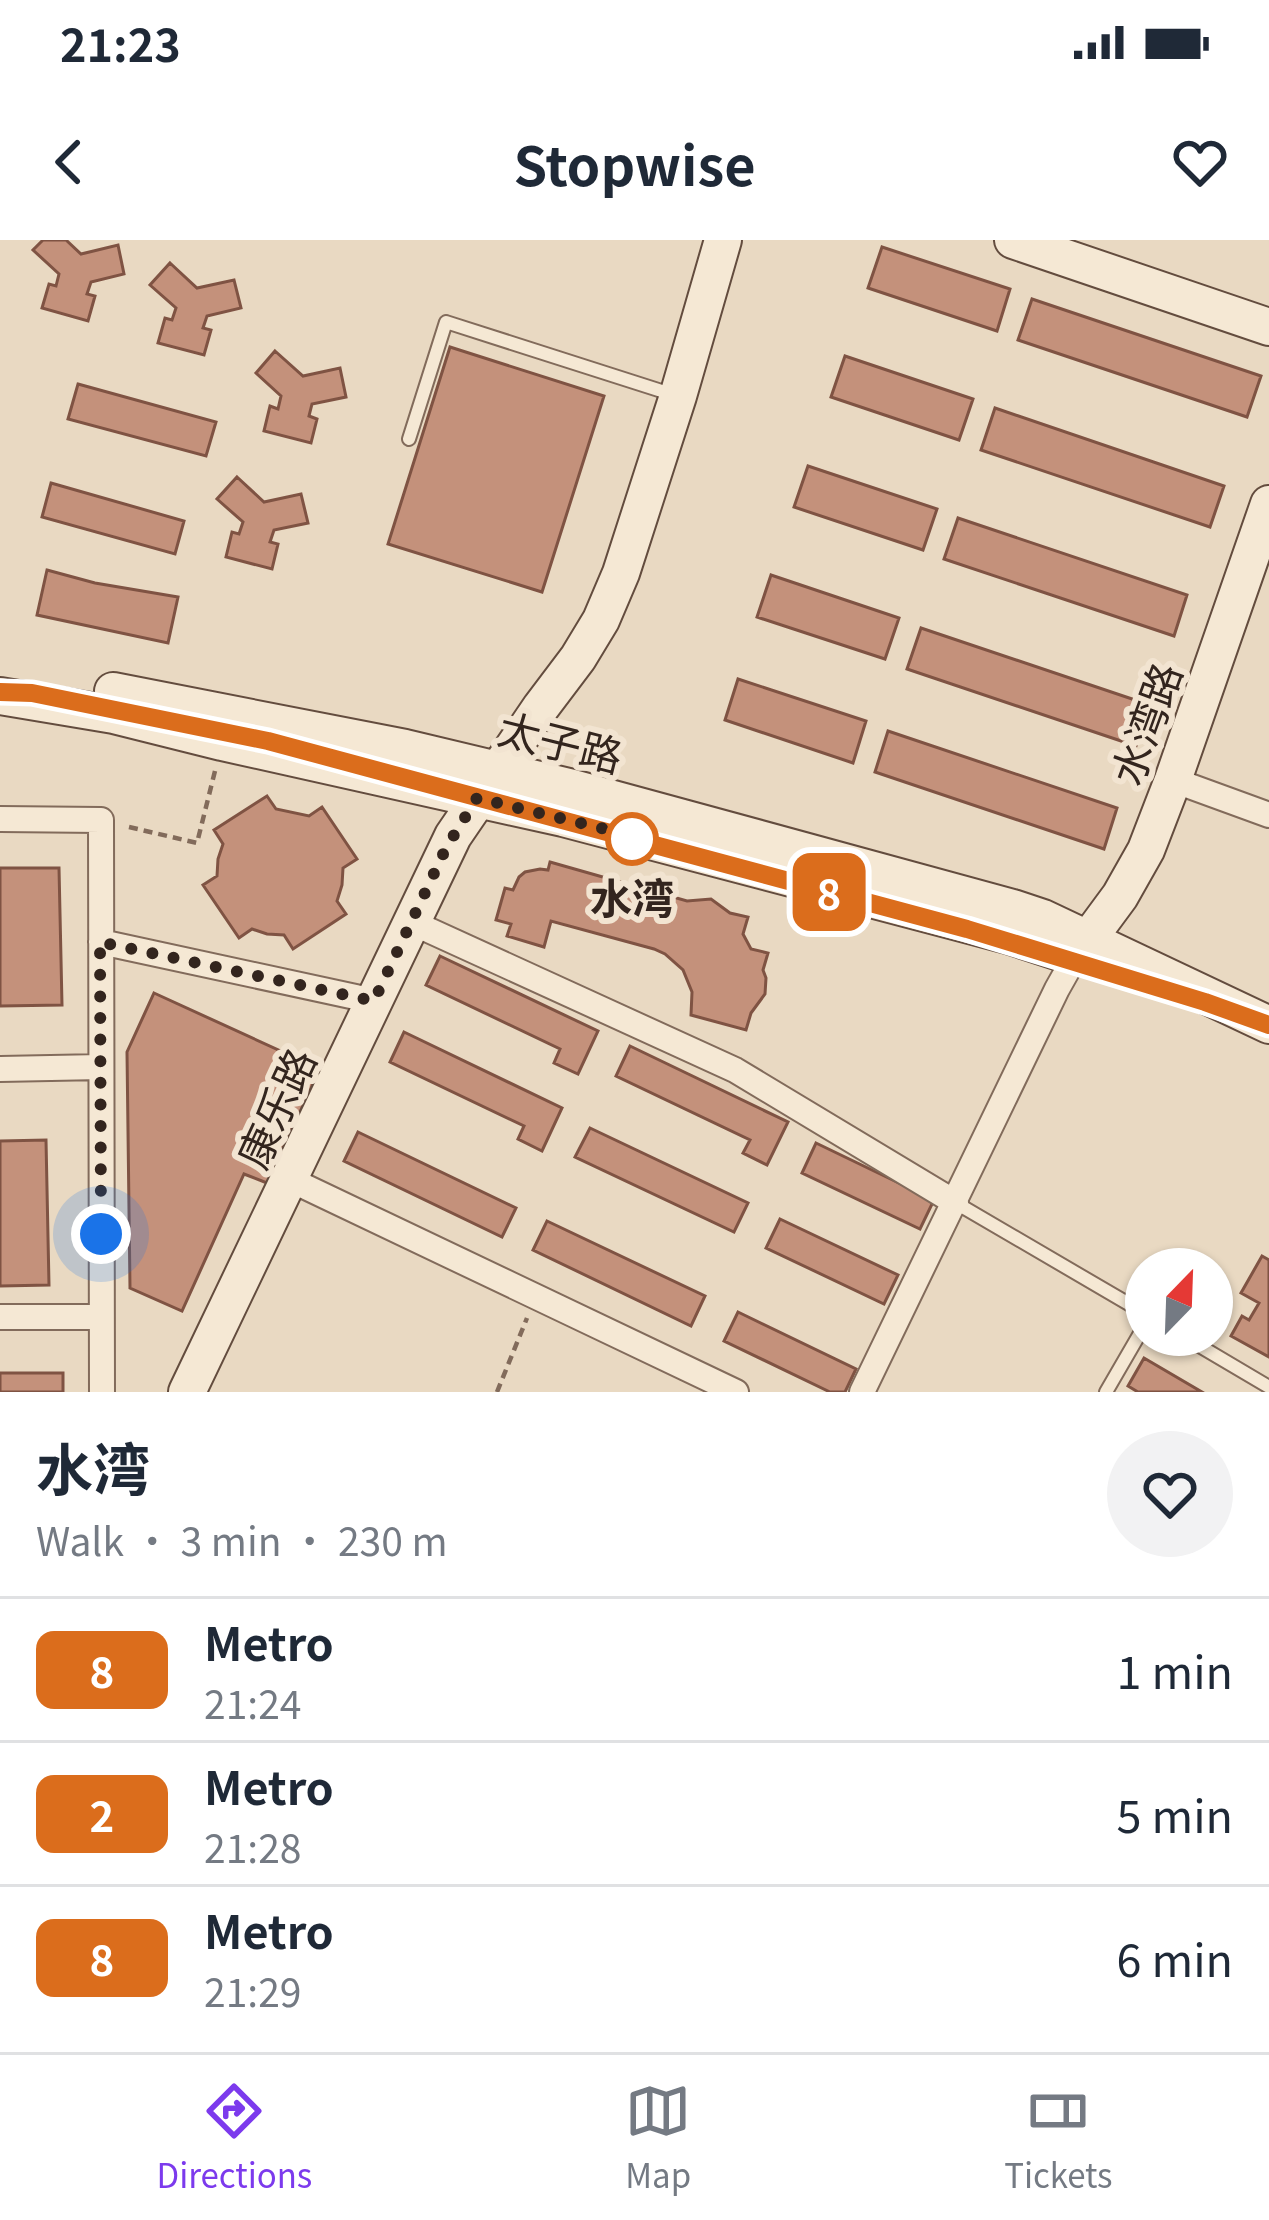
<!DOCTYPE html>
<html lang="en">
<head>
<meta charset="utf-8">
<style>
	body { margin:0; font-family:Georgia,"Noto Sans SC",serif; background:#f2f2f3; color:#1f2937; height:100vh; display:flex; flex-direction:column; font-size:45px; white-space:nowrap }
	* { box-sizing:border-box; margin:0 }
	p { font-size:39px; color:#747a83 }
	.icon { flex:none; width:66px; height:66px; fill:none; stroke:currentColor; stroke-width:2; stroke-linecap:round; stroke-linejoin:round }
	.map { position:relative; height:1152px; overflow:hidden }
	.side { display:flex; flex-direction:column; background:#fff; flex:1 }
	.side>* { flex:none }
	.badge { padding:0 24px; border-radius:18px; font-size:42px; line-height:78px }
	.needle { width:78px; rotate:23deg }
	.fabs { position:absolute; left:1125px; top:1008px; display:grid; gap:24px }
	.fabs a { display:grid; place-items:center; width:108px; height:108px; border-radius:50%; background:#fff; box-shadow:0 3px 9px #0004; font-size:60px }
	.you { position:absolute; width:60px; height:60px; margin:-30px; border:9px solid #fff; border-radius:50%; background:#1a73e8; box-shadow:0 0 0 18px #1a73e833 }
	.map>.badge { position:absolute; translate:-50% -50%; box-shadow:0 0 0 6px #fff }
	.round { display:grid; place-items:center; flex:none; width:126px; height:126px; border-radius:63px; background:#f2f2f3 }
	.summary { display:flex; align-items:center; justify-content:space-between; height:204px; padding:0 36px }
	h1 { font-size:57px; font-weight:700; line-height:90px }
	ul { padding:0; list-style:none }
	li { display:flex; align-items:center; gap:36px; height:144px; padding:0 36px; border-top:3px solid #e0e1e3 }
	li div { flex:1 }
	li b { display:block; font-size:45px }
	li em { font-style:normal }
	li .badge { min-width:132px; font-weight:700; text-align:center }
	.status { display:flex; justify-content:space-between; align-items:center; height:84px; padding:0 60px; background:#fff; direction:ltr }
	.status svg { height:33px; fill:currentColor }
	header { display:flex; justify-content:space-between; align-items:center; height:156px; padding:0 36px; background:#fff; font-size:54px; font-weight:700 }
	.dock { display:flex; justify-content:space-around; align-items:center; height:168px; border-top:3px solid #e0e1e3; background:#fff; font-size:33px; color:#747a83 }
	.dock a { display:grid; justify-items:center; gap:6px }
	.dock .on { color:#7c3aed }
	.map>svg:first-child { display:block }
</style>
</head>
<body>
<div class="status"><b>21:23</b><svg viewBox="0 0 49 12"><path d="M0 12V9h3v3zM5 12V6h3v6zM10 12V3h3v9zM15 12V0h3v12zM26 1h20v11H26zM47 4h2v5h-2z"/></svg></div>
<header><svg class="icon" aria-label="back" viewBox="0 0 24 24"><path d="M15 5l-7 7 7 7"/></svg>Stopwise<svg class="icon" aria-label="heart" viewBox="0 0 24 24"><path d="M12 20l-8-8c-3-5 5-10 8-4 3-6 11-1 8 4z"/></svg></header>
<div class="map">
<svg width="1269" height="1152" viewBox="0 0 1269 1152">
	<rect width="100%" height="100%" fill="#e9d9c2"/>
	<path fill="#c4917b" stroke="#7f5343" stroke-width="3" d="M43 0H66L81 14 118 5 124 34 91 42 87 54 95 56 88 81 42 68 49 44 56 46 59 34 33 10Z
		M882 7 1010 49 997 91 868 48Z
		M170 23 197 48 234 40 241 68 207 76 203 88 211 90 204 115 158 103 165 78 172 80 176 68 150 45Z
		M1032 59 1261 136 1247 177 1018 100Z
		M450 107 604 156 542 352 388 304Z
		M275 111 303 136 340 128 346 157 312 164 309 176 317 179 311 203 264 191 270 166 278 169 281 156 256 133Z
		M845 116 973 159 959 200 831 157Z
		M78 144 216 182 206 216 68 179Z
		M995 168 1224 246 1210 287 981 210Z
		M808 226 937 269 923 310 794 267Z
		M237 237 264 262 301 254 308 283 274 290 270 302 278 304 272 329 226 317 232 292 239 294 243 282 217 259Z
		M51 243 184 281 175 314 42 277Z
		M958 278 1187 355 1174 396 944 319Z
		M47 330 95 343 178 357 168 403 37 375Z
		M771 335 899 378 885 419 757 377Z
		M921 388 1150 465 1136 506 907 429Z
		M738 439 866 481 853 523 725 480Z
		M888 491 1117 568 1104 609 875 532Z
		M267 556 276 569 309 576 322 567 357 619 343 628 342 645 337 661 346 674 293 709 284 695 267 694 252 689 239 698 203 645 217 636 218 619 223 604 214 590Z
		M550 622 687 661 711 659 730 673 748 677 743 694 751 709 768 713 763 730 766 738 765 754 751 773 746 790 691 775 692 752 683 730 665 714 654 709 551 681 544 707 507 696 511 684 496 680 505 648 513 650 519 637 525 632 540 629 548 630Z
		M0 628H59L62 765 0 766Z
		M440 716 598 791 578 834 554 823 560 809 426 745Z
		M154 753 320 829 267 943 244 934 182 1071 130 1048 127 812Z
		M404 792 562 868 542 911 518 899 524 886 390 822Z
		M630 806 788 882 767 925 743 913 750 900 616 836Z
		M590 888 748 963 734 992 575 917Z
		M358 892 516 968 502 997 344 921Z
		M46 900 49 1045 0 1046V901Z
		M816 903 934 960 920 989 802 933Z
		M780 979 898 1035 884 1064 766 1008Z
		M547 981 705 1056 691 1086 533 1010Z
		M1262 1016 1269 1020V1117L1231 1096 1242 1076 1249 1080 1259 1063 1241 1053Z
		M738 1072 856 1129 845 1152H830L724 1101Z
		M1144 1118 1202 1152H1138L1128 1146Z
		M0 1133H63V1152H0Z"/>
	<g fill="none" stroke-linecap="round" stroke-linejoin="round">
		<defs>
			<path id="lane" d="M409 199 446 82 671 154
				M956 963 1146 1074
				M1181 1095 1269 1147
				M1106 1152 1146 1083"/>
			<path id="street" d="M1173 540 1269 575
				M0 579 101 580 102 1152
				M411 682 735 830 956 963
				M101 702 374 761
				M0 829 101 827
				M289 939 736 1152
				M0 1077H101
				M862 1152 1057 749 1075 717"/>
			<path id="secondary" d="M1013 0 1269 87
				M113 451 405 508 573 548 1013 668 1043 678 1269 785
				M0 456 114 475 222 502 563 578 1011 696 1075 717 1120 656 1146 610 1173 540 1269 264
				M187 1152 453 596 541 467 578 418 601 380 621 333 678 156 723 0"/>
		</defs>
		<use href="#lane" stroke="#826b5b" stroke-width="16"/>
		<use href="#street" stroke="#826b5b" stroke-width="28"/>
		<use href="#secondary" stroke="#634c3e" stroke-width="40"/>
		<path stroke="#826b5b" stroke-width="4.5" stroke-dasharray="9 6" stroke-linecap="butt" d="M129 587 197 603 215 531
			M497 1152 527 1078"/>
		<use href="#lane" stroke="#f5e8d4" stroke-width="12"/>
		<use href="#street" stroke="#f5e8d4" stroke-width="24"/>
		<use href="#secondary" stroke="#f5e8d4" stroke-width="36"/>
	</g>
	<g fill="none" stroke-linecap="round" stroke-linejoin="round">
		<defs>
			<path id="line" d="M0 452 32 453 268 501 967 689 1205 762 1269 785"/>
		</defs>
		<use href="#line" stroke="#fff" stroke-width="27"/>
		<use href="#line" stroke="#db6d1c" stroke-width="18"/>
		<path stroke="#33251e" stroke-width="12" stroke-dasharray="0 21.6" d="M101 994 100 702 374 761 446 608 477 558 626 594 632 599"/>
	</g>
	<circle fill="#fff" stroke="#db6d1c" stroke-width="6" cx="632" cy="599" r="24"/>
	<g text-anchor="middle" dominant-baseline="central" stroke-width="12" stroke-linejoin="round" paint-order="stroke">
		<g font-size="42" fill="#33251e" stroke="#f2e4d1">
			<text transform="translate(1144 483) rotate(-70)">水湾路</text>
			<text transform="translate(561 500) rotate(14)">太子路</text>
			<text transform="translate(274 867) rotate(-65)">康乐路</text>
		</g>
		<g font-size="42" font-weight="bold" fill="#33251e" stroke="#f2e4d1">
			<text x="632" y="655">水湾</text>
		</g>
	</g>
</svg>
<div class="fabs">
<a><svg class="needle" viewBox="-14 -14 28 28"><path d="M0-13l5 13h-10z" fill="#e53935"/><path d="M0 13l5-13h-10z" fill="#747a83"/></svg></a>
</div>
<div class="you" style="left:101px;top:994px"></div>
<b class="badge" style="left:829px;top:652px;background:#db6d1c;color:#fff">8</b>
</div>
<section class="side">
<div class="summary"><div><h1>水湾</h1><p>Walk · 3 min · 230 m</p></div><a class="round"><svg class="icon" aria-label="heart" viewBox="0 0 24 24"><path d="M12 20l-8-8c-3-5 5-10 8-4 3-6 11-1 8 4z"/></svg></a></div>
<ul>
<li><span class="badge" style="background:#db6d1c;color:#fff">8</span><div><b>Metro</b><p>21:24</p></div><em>1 min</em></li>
<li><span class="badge" style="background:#db6d1c;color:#fff">2</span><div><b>Metro</b><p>21:28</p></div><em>5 min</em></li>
<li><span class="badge" style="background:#db6d1c;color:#fff">8</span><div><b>Metro</b><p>21:29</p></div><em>6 min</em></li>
</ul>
</section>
<nav class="dock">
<a class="on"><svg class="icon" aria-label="directions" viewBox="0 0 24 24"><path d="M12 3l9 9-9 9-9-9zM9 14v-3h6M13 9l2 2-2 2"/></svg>Directions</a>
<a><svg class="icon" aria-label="map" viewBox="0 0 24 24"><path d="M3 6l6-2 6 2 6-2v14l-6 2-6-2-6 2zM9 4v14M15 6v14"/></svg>Map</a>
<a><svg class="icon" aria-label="tickets" viewBox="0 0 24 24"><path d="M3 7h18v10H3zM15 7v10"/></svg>Tickets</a>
</nav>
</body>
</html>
